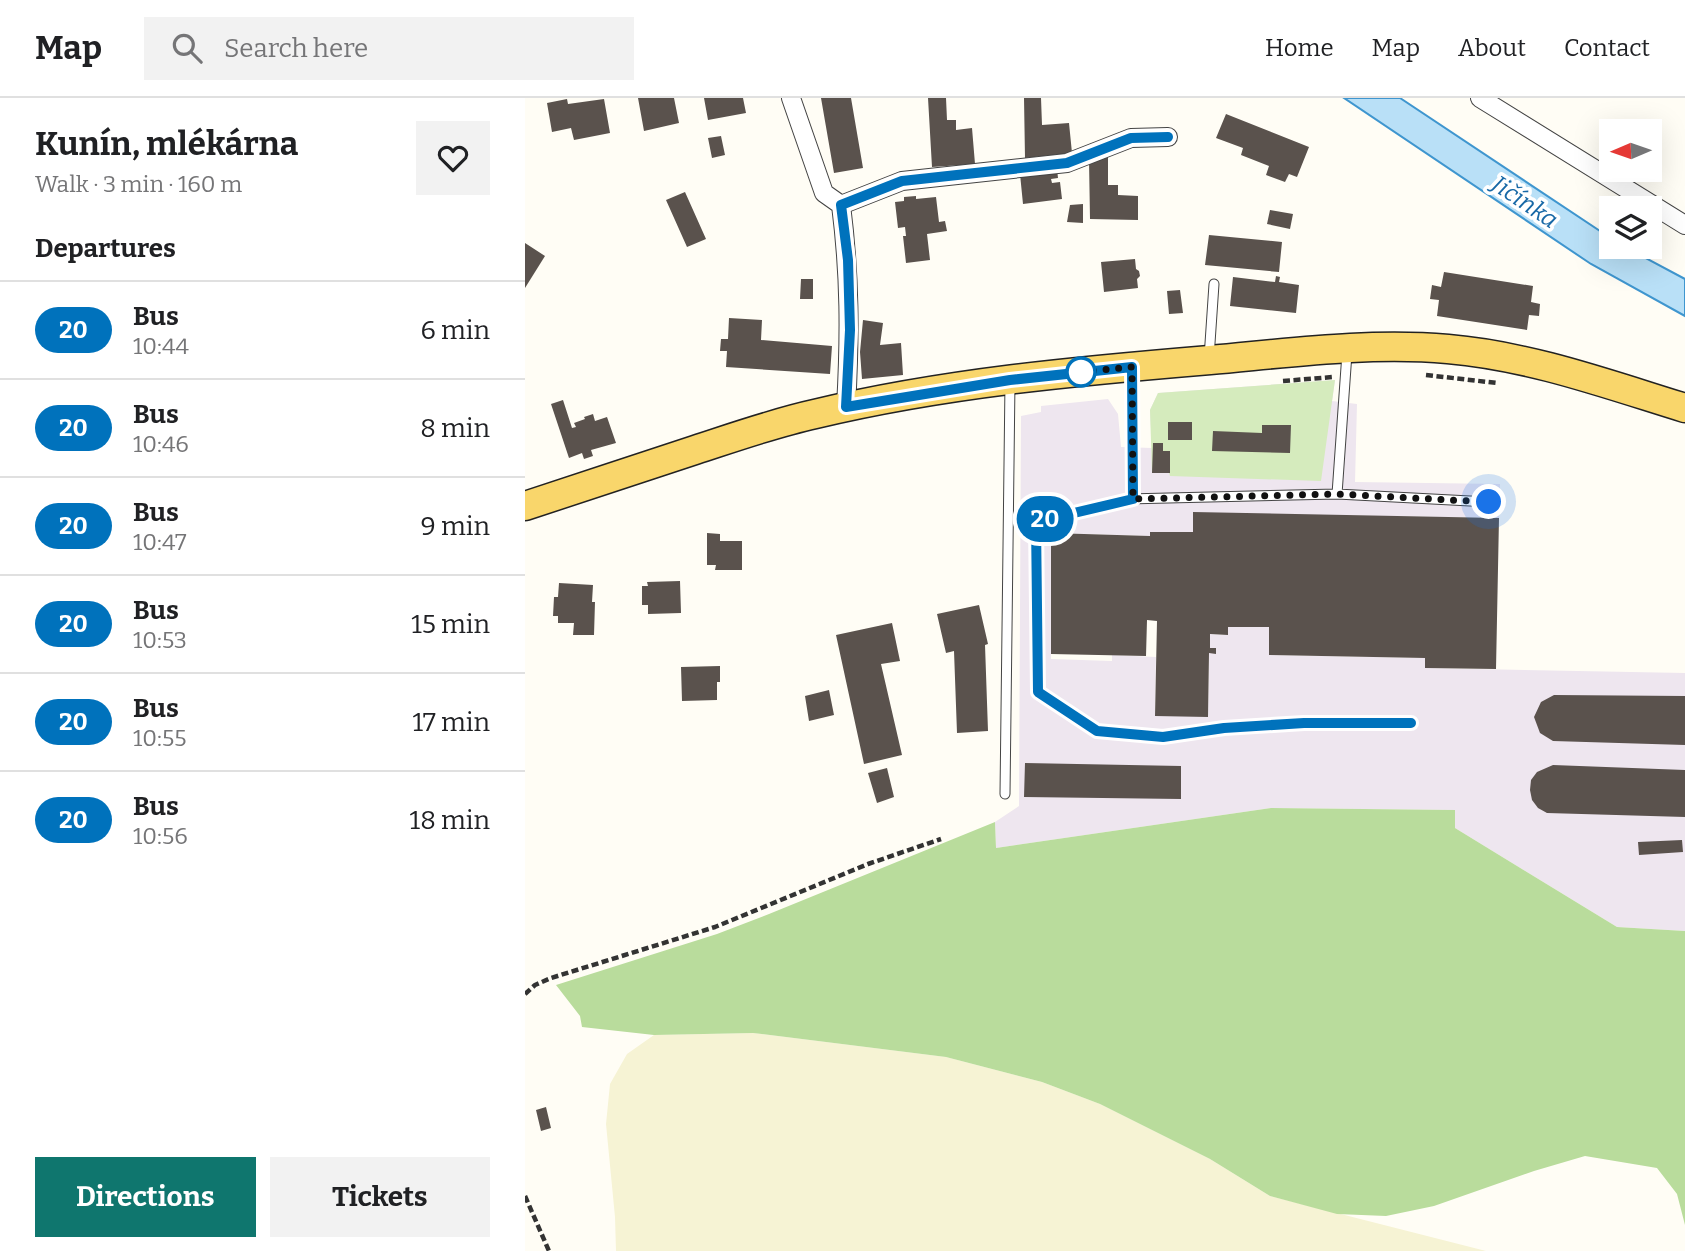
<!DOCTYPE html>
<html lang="en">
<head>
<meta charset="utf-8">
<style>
	body { margin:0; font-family:Bitter,serif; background:#f2f2f2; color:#202124; height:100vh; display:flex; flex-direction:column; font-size:26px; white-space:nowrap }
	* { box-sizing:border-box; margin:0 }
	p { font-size:23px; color:#757577 }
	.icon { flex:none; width:38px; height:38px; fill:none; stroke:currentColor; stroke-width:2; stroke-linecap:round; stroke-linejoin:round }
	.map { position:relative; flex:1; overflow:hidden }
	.details { display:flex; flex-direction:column; background:#fff; width:525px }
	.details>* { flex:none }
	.badge { padding:0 14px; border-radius:23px; font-size:24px; line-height:46px }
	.needle { width:46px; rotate:268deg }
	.controls { position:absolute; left:1074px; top:21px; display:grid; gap:14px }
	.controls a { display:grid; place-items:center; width:63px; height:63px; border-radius:0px; background:#fff; box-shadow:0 7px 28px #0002; font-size:35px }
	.you { position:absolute; width:35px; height:35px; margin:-18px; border:5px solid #fff; border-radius:50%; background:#1a73e8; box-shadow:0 0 0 10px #1a73e833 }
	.map>.badge { position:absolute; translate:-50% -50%; box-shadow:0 0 0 4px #fff }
	h2 { padding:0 35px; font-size:26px; line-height:63px }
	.round { display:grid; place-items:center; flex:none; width:74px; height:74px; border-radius:0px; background:#f2f2f2 }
	.headline { display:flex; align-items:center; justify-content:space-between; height:119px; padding:0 35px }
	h1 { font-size:33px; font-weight:700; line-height:52px }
	.button { display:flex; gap:14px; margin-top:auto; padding:14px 35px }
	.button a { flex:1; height:80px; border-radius:0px; background:#0f766e; color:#fff; font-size:28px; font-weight:700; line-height:80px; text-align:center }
	.button a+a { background:#f2f2f2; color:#202124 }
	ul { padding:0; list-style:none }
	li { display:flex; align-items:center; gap:21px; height:98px; padding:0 35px; border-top:2px solid #e0e0e0 }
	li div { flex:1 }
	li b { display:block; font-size:26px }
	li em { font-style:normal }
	li .badge { min-width:77px; font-weight:700; text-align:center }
	header { display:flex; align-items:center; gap:42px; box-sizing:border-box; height:98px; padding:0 35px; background:#fff; border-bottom:2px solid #e0e0e0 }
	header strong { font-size:33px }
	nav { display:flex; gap:38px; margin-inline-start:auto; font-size:24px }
	.search { width:490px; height:63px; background:#f2f2f2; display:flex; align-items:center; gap:18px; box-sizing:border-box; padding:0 24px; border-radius:0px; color:#757577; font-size:26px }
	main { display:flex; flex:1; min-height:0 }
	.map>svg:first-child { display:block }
</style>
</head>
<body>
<header>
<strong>Map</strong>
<div class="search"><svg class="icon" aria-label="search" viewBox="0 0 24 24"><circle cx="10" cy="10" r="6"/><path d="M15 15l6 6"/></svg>Search here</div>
<nav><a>Home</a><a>Map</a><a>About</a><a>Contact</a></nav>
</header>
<main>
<section class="details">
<div class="headline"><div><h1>Kunín, mlékárna</h1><p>Walk · 3 min · 160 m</p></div><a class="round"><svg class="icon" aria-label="heart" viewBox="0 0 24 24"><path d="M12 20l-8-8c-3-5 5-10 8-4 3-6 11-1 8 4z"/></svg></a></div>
<h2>Departures</h2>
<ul>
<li><span class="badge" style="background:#0072bc;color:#fff">20</span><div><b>Bus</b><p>10:44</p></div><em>6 min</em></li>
<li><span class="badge" style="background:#0072bc;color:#fff">20</span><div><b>Bus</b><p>10:46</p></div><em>8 min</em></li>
<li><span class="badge" style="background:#0072bc;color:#fff">20</span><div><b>Bus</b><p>10:47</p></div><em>9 min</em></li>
<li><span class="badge" style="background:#0072bc;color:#fff">20</span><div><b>Bus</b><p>10:53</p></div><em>15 min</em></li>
<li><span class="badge" style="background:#0072bc;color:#fff">20</span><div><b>Bus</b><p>10:55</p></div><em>17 min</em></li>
<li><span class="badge" style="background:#0072bc;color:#fff">20</span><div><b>Bus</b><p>10:56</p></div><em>18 min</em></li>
</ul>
<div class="button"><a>Directions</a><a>Tickets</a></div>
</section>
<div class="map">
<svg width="1160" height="1153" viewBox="0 0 1160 1153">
	<rect width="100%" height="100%" fill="#fffdf5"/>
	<path fill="#eee6ef" d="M810 282 807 303 832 306 830 384 975 386 974 420 668 415V434H626L625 438 527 435 526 561 587 563V557L631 559 630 618H683L684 555H691L685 550V536L703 537V529H744V557L900 560 901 570 1160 575V833L1092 829 930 730V712L746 710 471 750 470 724 494 708 496 318 516 314V308L583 301 593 316 596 349 627 350 625 312 633 295Z"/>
	<path fill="#f6f3d4" d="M228 935 421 959 517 984 575 1006 685 1061 745 1098 961 1153H91L90 1119 81 1026 85 986 102 956 129 937Z"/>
	<path fill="#d5ebbd" d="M810 282 796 383 645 378 644 375H627L625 312 633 295Z"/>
	<path fill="#b9dc9c" d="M746 710 930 712V730L1092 829 1160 833V1127L1152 1096 1132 1070 1060 1058 1009 1073 909 1108 861 1118 812 1116 745 1098 685 1061 575 1006 517 984 421 959 228 935 129 937 57 929 55 918 31 887 192 836 244 816 470 724 471 750Z"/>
	<path fill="#b9e0f7" stroke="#3f96cf" stroke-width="2" d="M819 0H875L1087 141V149H1100L1160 181V218L1066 166Z"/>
	<path fill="#5a524d" d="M113 0H149L154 25 119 33Z
		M179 0H218L221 15 183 22Z
		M296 0H326L338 70 309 75Z
		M403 0H421L422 22H431V32L447 30 450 66 407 69Z
		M499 0H516L517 27 544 25 547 55 500 60Z
		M42 1 43 6 79 1 85 35 49 42 46 30 27 34 22 5Z
		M701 16 784 49 772 79 764 76 760 84 741 77 744 68 716 57 718 50 691 40Z
		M196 38 200 57 187 60 183 40Z
		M583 55V87H593V97L613 98V122L565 121 564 62Z
		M532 71 533 80 526 81 527 85 535 84 537 101 498 106 495 76Z
		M160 94 181 141 162 149 141 102Z
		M391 98V101L411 99 414 124 420 123 422 133 402 136 405 162 381 165 378 138H381L380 129 373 130 370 104 379 103V99Z
		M558 106V125L542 124 545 107Z
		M745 112 768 116 765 131 742 126Z
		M684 137 757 144 754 174 680 167Z
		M0 145 20 158 0 190Z
		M610 161 611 171 614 173 615 178 612 181 613 190 579 194 576 164Z
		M919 174 1008 188 1006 204 1015 206 1014 218 1004 217 1002 232 912 218 914 202 905 201 907 187 916 189Z
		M751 178 755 179 754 184 774 187 771 215 705 208 708 179 750 184Z
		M276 181H288V201H275Z
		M655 192 658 215 644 216 642 193Z
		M204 220 237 222 236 242 307 248 305 276 201 269 202 253H195L196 241H203Z
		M338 222 358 225 355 247 376 245 378 277 337 281 335 254Z
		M38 302 47 330 51 329 49 325 60 321 59 319 68 316 70 323 82 319 91 345 66 352 68 358 59 361 57 355 44 360 26 306Z
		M643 324H667V342H643Z
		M737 327H766L765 355 687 353 688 333 737 335Z
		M628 345H638V353H645V375H627Z
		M668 414 974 420 971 571 900 570V560L744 557V529H703V537L685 536V550H691V556L684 555 683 619 630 618 632 523 622 522 621 558 526 556V435L625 438V434H668Z
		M182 435 195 436V443H217V472H190L191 467H182Z
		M155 483 156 515 123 516V507H117V488H123L122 484Z
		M34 485 68 487 67 504H70L69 537H48L49 525H33V518H28L29 499H33Z
		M454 507 463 546 460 547 463 633 432 635 429 553 421 555 412 516Z
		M367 525 375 563 356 566 377 657 339 666 311 537Z
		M195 568V584H192V602L157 603 156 569Z
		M304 592 309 617 284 623 280 598Z
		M1029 597 1160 598V647L1028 643 1015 635 1009 619 1016 604Z
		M500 665 656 668V701L499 699Z
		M1028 667 1160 672V719L1022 715 1013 710 1007 702 1005 692 1006 682 1012 674Z
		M362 670 369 699 352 705 343 675Z
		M1157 742 1158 754 1114 757 1113 744Z
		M21 1009 26 1030 16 1033 11 1012Z"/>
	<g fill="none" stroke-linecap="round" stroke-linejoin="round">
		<defs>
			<path id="lane" d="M684 260 689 186
				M607 274 608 401
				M812 396 822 255
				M886 625H779L699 630 638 639 572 633 513 594 511 424 602 401 812 396 964 404
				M480 696 485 284"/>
			<path id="street" d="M266 0 299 95 316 107C325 178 325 238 321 309
				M955 0 1160 127
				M316 107 377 83 542 65 606 40 643 39"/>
			<path id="primary" d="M0 408C57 389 113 371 170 352 210 339 249 325 290 316 419 285 553 273 685 262 764 255 844 244 923 251 1005 258 1082 286 1160 310"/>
		</defs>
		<use href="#lane" stroke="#444" stroke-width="11"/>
		<use href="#street" stroke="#444" stroke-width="20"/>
		<use href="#primary" stroke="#222" stroke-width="31"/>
		<path stroke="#333" stroke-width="4.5" stroke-dasharray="7 3.5" stroke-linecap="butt" d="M901 277 972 285
			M758 283 808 279
			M0 896 10 887 26 880 190 829 343 766 416 741
			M0 1098 24 1153"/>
		<use href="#lane" stroke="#fff" stroke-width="9"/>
		<use href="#street" stroke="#fff" stroke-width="18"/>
		<use href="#primary" stroke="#f9d66b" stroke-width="28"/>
	</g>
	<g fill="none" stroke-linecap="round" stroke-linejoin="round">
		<defs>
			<path id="line" d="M643 39 606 40 542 65 377 83 316 107 323 162 325 232 321 309 485 282 607 269 608 401 511 424 513 594 572 633 638 639 699 630 779 625H886"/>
		</defs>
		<use href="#line" stroke="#fff" stroke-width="16"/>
		<use href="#line" stroke="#0072bc" stroke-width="10"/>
		<path stroke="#111" stroke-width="7" stroke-dasharray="0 12.6" d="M556 274 607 269 608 401 812 396 964 404"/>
	</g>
	<circle fill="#fff" stroke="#0072bc" stroke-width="3.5" cx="556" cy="274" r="14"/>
	<g text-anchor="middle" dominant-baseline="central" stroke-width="7" stroke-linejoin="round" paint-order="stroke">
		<g font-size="24" font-style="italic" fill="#1768a6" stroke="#fff">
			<text transform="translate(1000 104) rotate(34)">Jičínka</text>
		</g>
	</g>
</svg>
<div class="controls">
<a><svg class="needle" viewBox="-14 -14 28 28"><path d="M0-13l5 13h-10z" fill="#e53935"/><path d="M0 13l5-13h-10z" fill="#757577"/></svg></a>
<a><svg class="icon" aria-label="layers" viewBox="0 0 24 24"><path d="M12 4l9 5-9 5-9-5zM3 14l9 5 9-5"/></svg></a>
</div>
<div class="you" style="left:964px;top:404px"></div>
<b class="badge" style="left:520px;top:421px;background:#0072bc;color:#fff">20</b>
</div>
</main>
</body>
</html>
